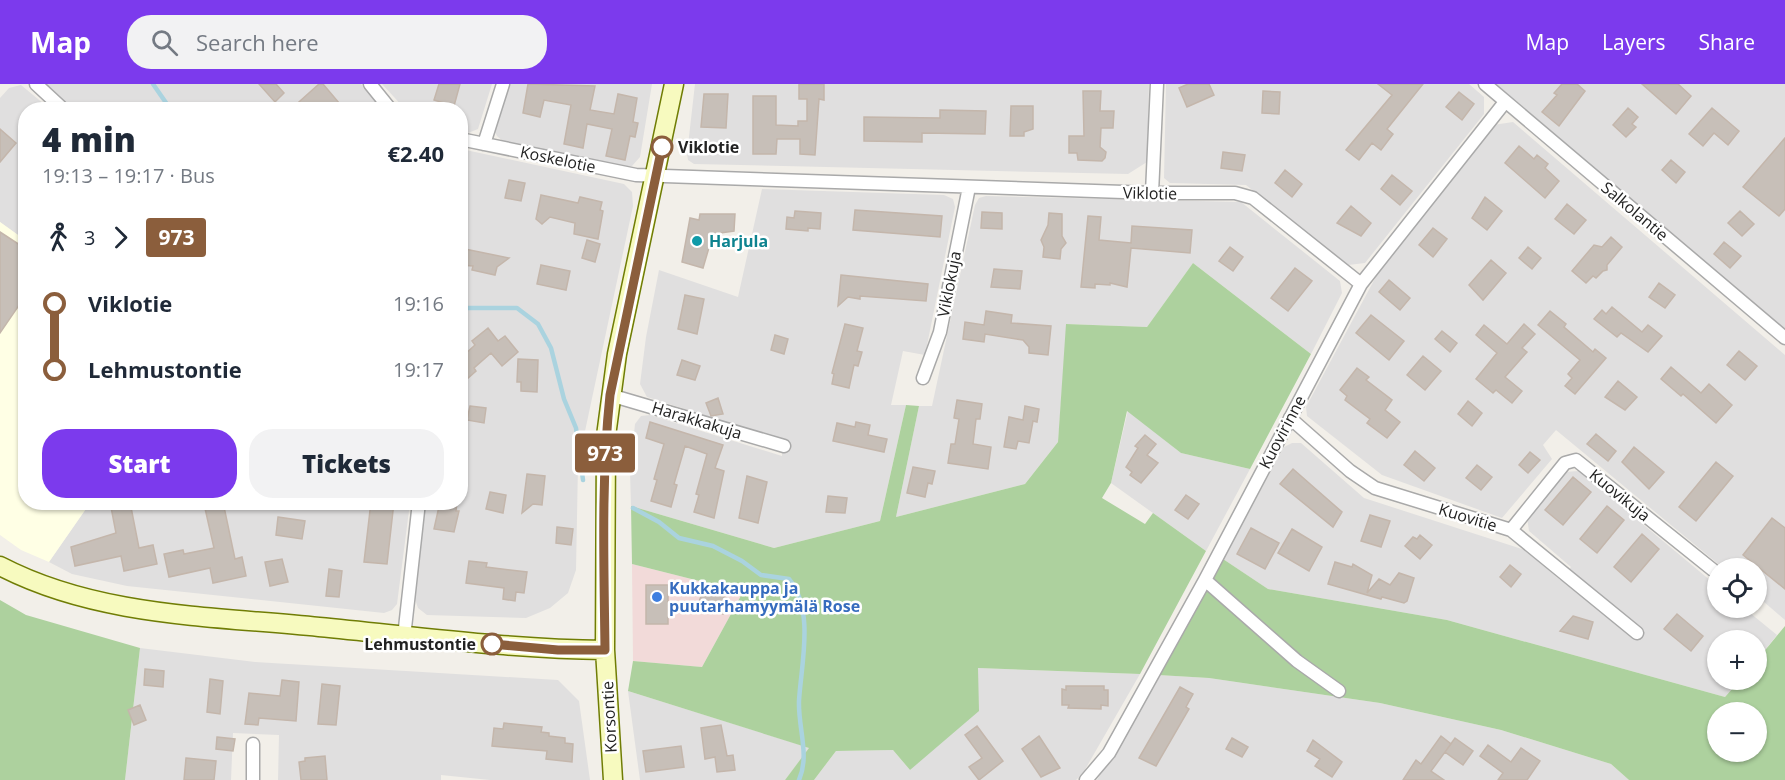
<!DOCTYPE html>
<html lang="en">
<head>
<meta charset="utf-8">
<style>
	body { margin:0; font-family:"Open Sans",sans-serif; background:#f2f2f3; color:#1f2937; height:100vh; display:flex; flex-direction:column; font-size:22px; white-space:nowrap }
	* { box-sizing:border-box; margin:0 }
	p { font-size:20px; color:#747a83 }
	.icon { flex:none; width:33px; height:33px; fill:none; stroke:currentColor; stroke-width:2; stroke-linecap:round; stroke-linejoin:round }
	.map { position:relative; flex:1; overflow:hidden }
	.drawer { position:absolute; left:18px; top:18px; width:450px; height:408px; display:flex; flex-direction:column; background:#fff; border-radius:24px; box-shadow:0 2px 4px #0004 }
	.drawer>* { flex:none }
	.badge { padding:0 12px; border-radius:4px; font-size:21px; line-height:39px }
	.fabs { position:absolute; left:1707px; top:474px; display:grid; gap:12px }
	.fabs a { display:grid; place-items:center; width:60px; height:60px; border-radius:50%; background:#fff; box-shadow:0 2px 4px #0004; font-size:30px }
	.map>.badge { position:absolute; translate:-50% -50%; box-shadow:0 0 0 3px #fff }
	.legs { display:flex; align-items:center; gap:9px; height:66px; padding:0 24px; font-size:20px }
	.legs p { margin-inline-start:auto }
	.overview { display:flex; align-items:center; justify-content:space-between; height:102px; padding:0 24px }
	h1 { font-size:33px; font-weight:800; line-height:45px }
	.action { display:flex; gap:12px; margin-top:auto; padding:12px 24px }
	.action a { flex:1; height:69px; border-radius:24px; background:#7c3aed; color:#fff; font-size:24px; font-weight:800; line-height:69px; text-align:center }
	.action a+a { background:#f2f2f3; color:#1f2937 }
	ul { padding:0 24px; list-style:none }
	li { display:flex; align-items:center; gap:21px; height:66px; font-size:22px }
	li i { display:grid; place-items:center; width:9px; height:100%; margin:0 8px; background:currentColor }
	li i::after { content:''; width:15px; height:15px; margin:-8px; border:4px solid; border-radius:50%; background:#fff }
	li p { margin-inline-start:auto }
	li:first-child i { background:linear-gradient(#0000 50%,currentColor 0) }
	li:last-child i { background:linear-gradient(currentColor 50%,#0000 0) }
	header { display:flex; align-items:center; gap:36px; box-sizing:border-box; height:84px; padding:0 30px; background:#7c3aed; color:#fff }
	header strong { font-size:28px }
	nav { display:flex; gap:33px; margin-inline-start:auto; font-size:21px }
	.search { width:420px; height:54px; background:#f2f2f3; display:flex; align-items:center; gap:15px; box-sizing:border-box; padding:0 21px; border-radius:24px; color:#747a83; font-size:22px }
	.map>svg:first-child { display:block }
</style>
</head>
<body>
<header>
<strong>Map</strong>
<div class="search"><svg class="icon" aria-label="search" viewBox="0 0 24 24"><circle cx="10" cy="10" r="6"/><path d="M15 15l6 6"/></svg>Search here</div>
<nav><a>Map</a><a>Layers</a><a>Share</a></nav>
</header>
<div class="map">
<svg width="1785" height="696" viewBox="0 0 1785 696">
	<rect width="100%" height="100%" fill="#f2efe9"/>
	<path fill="#e0dfdf" d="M44 0H361L383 25H73Z
		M382 0H492L478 45 468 49 461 47 460 26 405 25Z
		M507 0H652L640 73 632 82 618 83 504 58 497 52 493 44Z
		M695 0H1149L1147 78 1128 90 694 80 688 76 687 70Z
		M1166 0H1469L1484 13V30L1365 179 1348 181 1246 101 1170 99 1164 94Z
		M1496 0H1785V246Z
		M21 1 50 25 26 26 25 156 0 138V14L9 4Z
		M1513 38 1785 271V536L1757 512 1756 484H1723L1556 346 1543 361 1552 375 1502 434 1382 391 1307 332 1306 323 1379 187 1493 41Z
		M461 65 624 100 632 108 633 122 578 380 576 486 568 509 550 524 526 534 427 531 418 524 414 512 425 419 460 418Z
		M762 105 944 111 953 115 955 123 925 271 903 267 891 321H906L880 437 774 464 631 422 630 388 635 340 641 332 650 331 782 372 783 356 647 313 640 300 646 253 659 186 738 213Z
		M986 112 1241 118 1340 197 1342 209 1311 270 1193 179 1147 243 1067 240 1058 358 1025 400 896 433 919 322H932L975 121 979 114Z
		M1128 326 1181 369 1250 385 1206 467 1111 399Z
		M1292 359H1301L1364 414 1525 466 1560 496 1571 483 1529 447 1527 433 1564 388 1579 387 1717 502 1718 524H1744L1777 551 1757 576 1756 556H1718V596H1740L1725 613 1447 536 1268 505 1223 475 1284 363Z
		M90 419H410L397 520 392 526 384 529 127 502 72 490 49 478Z
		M140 564 255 578 558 596 579 617 590 696H490L441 691V696H278L279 651 233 649 231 696H125Z
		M978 584 1140 590 1083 689 1076 696H814L836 667 893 666 910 686Z
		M1158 591 1209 594 1380 619 1501 646 1611 680 1629 696H1097Z
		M628 607 810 664 785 696H640Z"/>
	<path fill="#f2dad9" d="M632 480 743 508 702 583 633 577Z"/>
	<path fill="#ffffe5" d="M0 138 25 156 26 418 90 419 49 478 21 466 0 451Z"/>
	<path fill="#add19e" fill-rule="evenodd" d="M1193 179 1311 270 1250 385 1181 369 1127 327 1111 399 1102 414 1145 440 1153 429 1206 467 1140 590 978 584 979 627 910 686 893 666 836 667 814 696H785L809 664 628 607 633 577 702 583 743 508 632 480 631 422 774 464 880 437 906 321 919 322 896 433 1025 400 1058 358 1066 240 1147 243Z
		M1223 475 1268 505 1447 536 1725 613 1740 596H1756L1757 576 1785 542V696H1629L1611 680 1501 646 1380 619 1209 594 1158 591ZM1718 628H1756V668H1718Z
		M0 516 26 531 140 564 125 696H0Z"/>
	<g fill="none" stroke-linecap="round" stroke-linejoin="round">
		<path stroke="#aad3df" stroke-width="4.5" d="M153 0 171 26
			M460 224H517L538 240 551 264 564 315 576 344 583 396
			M633 424 659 438 679 454 713 462 742 477 761 491 789 495C815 526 801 581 799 617 798 644 810 671 799 696"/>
	</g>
	<path fill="#c7bfb8" stroke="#c4b6ab" stroke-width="1.5" d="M259 0H276L284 9 275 18Z
		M319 0H323L345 26H290Z
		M439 0H460L454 22 434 16Z
		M528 0 595 2 590 26 614 30 618 10 637 14 633 38 638 39 635 53 630 52 625 76 606 72 612 45 587 40 583 64 564 60 571 21 544 16 540 33 523 29Z
		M799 0H824V16L819 15 815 71 800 70V55H777L776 70H753V12H776V41L798 42V37H807V15H799Z
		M1188 0H1209L1214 11 1187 23 1179 4Z
		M1378 0H1423L1387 45 1393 50 1381 66 1372 59 1359 76 1346 66 1392 11Z
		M1562 0H1577L1585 7 1559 42 1542 28 1557 11 1554 9Z
		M1642 0H1678L1691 12 1676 30Z
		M1083 7H1101L1100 27H1114L1113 44H1101L1100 63 1106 68 1105 74 1102 77 1078 76 1077 69H1069V52H1084Z
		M1263 7 1280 8 1279 30 1262 29Z
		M1459 8 1474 20 1462 36 1446 23Z
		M704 10H728L726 44 701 43Z
		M1011 22H1033V45L1024 48V52H1010Z
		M1628 24 1638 33 1632 40 1636 43 1626 53 1613 41Z
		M1712 24 1739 47 1728 61 1714 49 1703 62 1689 50Z
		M940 26 986 27 985 50 922 49V58L864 57V33L940 34Z
		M0 45 16 59 0 78Z
		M1785 54V125L1779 132 1743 103Z
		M1519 62 1534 75 1537 71 1548 80 1545 84 1559 97 1545 114 1505 79Z
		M1223 68 1245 71 1242 87 1221 84Z
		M1671 76 1685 88 1676 99 1662 86Z
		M1285 86 1302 100 1292 113 1275 99Z
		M1392 91 1412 107 1400 121 1381 105Z
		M509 96 525 99 521 117 505 114Z
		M541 111 578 119 580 113 602 118 600 126 603 127 598 155 574 150 575 139 550 133 542 140 536 135Z
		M1485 113 1502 127 1487 146 1472 134Z
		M1567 120 1586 136 1574 150 1555 135Z
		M1351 122 1371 139 1361 152 1337 139Z
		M855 126 942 132 940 153 853 146Z
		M795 127 821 129 820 145 808 144V147L786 145 787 133 794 134Z
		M1740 127 1754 140 1742 152 1728 139Z
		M982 128 1002 129V145L981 144Z
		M1049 129 1062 130V152L1066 159 1061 165 1060 175 1043 173 1044 163 1041 156 1048 141Z
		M700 130H735L734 147 713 150 703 184 682 178 690 134 699 136Z
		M1088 132 1101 133 1099 156 1131 159 1132 142 1192 146 1190 169 1131 164 1127 203 1110 199V201L1095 200V204L1081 203Z
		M1433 144 1447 155 1433 173 1419 161Z
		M0 148 26 165V211L0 249Z
		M1611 153 1622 163 1607 181V186L1603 187 1596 194 1593 192 1586 199 1572 187 1594 161 1602 163Z
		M587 156 600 160 595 178 582 174Z
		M1724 158 1741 172 1730 184 1714 170Z
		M1230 163 1243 173 1233 187 1219 177Z
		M1528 163 1541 174 1532 185 1519 174Z
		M460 164 509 174 497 183 495 191 472 186 473 182 460 181Z
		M1491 176 1506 189 1483 216 1469 201Z
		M541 181 570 187 566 206 537 200Z
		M1295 184 1312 197 1288 227 1271 214Z
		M994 185 1022 187 1020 205 991 203Z
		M841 191 928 200 926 217 860 212V215L848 213 838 222Z
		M1389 196 1410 214 1400 226 1379 208Z
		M1659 199 1675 211 1665 224 1649 213Z
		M685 211 704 215 697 250 678 245Z
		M1612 223 1642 248 1648 241 1662 252 1648 268 1621 249 1617 253 1594 235 1602 226 1606 230Z
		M986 227 1012 231 1011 239 1051 242 1048 271 1029 269V263L1023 256 985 250 984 258 963 255 965 238 984 241Z
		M1550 227 1566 240 1564 243 1593 268 1595 265 1606 274 1575 310 1565 302 1572 294 1568 290 1580 276 1538 241Z
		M1371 231 1404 257 1389 276 1356 249Z
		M845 240 863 244 857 267 862 268 858 282 854 281 849 304 832 300 834 290 832 289Z
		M1524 240 1535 250 1522 264 1527 268 1505 293 1522 307 1512 319 1496 306 1493 309 1476 295 1497 269 1476 251 1484 241 1507 260Z
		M488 244 498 257 505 252 518 268 502 282 491 269 474 284 476 287 460 301V269L463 272 475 261 472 257Z
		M1442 247 1457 259 1450 268 1435 255Z
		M775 251 788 255 784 270 771 266Z
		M1739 267 1757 282 1745 296 1727 281Z
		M1423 272 1441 287 1425 306 1407 291Z
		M518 275 538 276 537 308 521 307V298H517Z
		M682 276 700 282 695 296 677 291Z
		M1671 283 1701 309 1709 300 1732 321 1716 339 1683 310 1681 312 1661 295Z
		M1357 284 1369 293 1366 296 1392 316 1385 326 1400 338 1387 354 1367 339 1370 335 1345 316 1347 312 1340 306Z
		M1618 297 1637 313 1625 326 1605 313Z
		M718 314 723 330 711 332 706 319Z
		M957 316 982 320 980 335H976L973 360 991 363 988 385 948 379 951 360H955L959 335 954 334Z
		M1468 317 1482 329 1472 342 1458 330Z
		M470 322 486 324 484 339 467 336Z
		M1025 322 1039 325 1037 338 1033 337 1029 359 1018 357 1016 365 1004 363 1009 333 1023 336Z
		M650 338 723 361 715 384 724 387 714 434 694 428 699 411 696 410 707 370 685 362 674 400 677 401 671 423 651 417 657 396 654 395 664 360 646 354Z
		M856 338 870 341 868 351 887 355 884 368 833 357 837 339 855 343Z
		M1596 350 1616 367 1608 377 1587 360Z
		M1145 351 1156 360 1147 371 1158 379 1141 399 1130 391 1132 388 1126 383 1138 364 1135 362Z
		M1634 363 1664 388 1649 405 1622 378Z
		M1415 367 1435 384 1424 397 1404 381Z
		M1530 368 1540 376 1528 389 1519 381Z
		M1716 378 1733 392 1696 437 1679 423Z
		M1477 381 1492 393 1481 406 1466 394Z
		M913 383 935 387 932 400 928 399 925 413 907 409Z
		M1293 385 1342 428 1333 443 1280 400Z
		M527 390 545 392 542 421 533 420 522 429Z
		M747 392 767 398 758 439 739 434Z
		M1573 393 1591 408 1563 441 1545 426Z
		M490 408 506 411 503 429 486 425Z
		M1186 411 1199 420 1188 435 1175 426Z
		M828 412 847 414 845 429 826 428Z
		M110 418H130L139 464 153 461 157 480 124 487 121 472 75 482 71 463 116 449Z
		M211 418H223L235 475 242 473 246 492 213 499 210 484 169 493 164 470 183 466 184 470 214 464 204 420Z
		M371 418H394L387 480 364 478Z
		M440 418H457L456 427H459L454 448 434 445Z
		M1607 422 1624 436 1597 469 1580 455Z
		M1370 431 1390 437 1381 463 1361 457Z
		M278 433 305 437 302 455 276 451Z
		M1772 434 1785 444V505L1743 471Z
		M557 443 573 445 571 461 556 459Z
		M1251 444 1279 459 1265 485 1237 470Z
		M1292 445 1322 463 1309 487 1278 469Z
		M1642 450 1659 465 1631 498 1614 483Z
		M1420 451 1432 461 1420 475 1405 462 1413 453 1417 455Z
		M282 475 288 498 270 502 265 478Z
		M469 477 487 479 486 483 527 488 524 509 516 508 515 517 503 515 504 504 466 499Z
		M1335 478 1352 483 1353 480 1372 491 1367 509 1379 495 1390 501 1399 489 1414 494 1407 517 1404 519 1382 513 1381 515 1328 500Z
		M1510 481 1521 490 1511 503 1500 493Z
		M329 485 342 487 339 513 326 512Z
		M646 501H668V540H646Z
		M704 505 729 515 723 530 698 520Z
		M1677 530 1703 552 1691 567 1664 545Z
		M1573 532 1593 538 1588 555 1560 547Z
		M145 585 164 587 163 603 144 601Z
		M210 595 223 597 220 630 207 628Z
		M282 596 299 598 296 637 259 634 258 641 245 640 249 609 280 612Z
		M322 600 340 602 336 641 318 640Z
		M1066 602H1104V606H1108V622L1101 621V625L1068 624 1069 621H1062V605L1066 606Z
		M1180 603 1193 610 1186 623 1189 625 1156 682 1139 674Z
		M140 621 146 636 134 641 128 626Z
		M504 639 542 643 541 648 549 649V652L565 654V659L573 660 572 678 546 675 547 667 492 662 494 644 503 645Z
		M721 641 727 672 733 671 735 686 717 688 715 673 705 675 701 644Z
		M977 642 1003 677 979 696 969 683 982 674 965 651Z
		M1039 652 1060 684 1041 693 1022 665Z
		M1441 652 1451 660 1431 687 1444 696H1403L1416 676 1421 680Z
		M217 653 235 655 233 667 216 665Z
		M1232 654 1248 663 1242 673 1226 665Z
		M1455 654 1473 667 1463 681 1445 668Z
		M1313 656 1342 678 1332 693 1315 682 1320 675 1307 667Z
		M1488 661 1511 678 1521 664 1540 677 1527 696H1498L1503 689 1480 672Z
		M681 662 684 683 646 688 643 667Z
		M325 672 327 696H301L299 678 305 677V674Z
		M186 674 216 677 214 696H184Z"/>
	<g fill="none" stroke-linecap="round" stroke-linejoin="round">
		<defs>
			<path id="street" d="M36 0 64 26
				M370 0 391 26
				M1485 0 1785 254
				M460 55 636 91 1152 109H1235L1253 114 1361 200
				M484 60 503 0
				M1152 109 1157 0
				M923 294 940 248 969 103
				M610 311 784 362
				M1290 334 1350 387 1375 404 1511 446 1637 549
				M1511 446 1565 379 1576 376 1713 486
				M1205 496 1297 577 1339 607
				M404 553 419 418
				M253 660V696
				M1086 696 1109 669 1205 496 1361 200 1505 18"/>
			<path id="secondary" d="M0 482C98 533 212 532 319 543 414 552 509 565 605 566
				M613 696 605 566 606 352 617 270 674 0"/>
		</defs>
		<use href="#street" stroke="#a9a9a9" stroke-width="15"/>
		<use href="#secondary" stroke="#707d05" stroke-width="21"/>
		<use href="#street" stroke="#fff" stroke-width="12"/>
		<use href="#secondary" stroke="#f7fabf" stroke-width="18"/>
	</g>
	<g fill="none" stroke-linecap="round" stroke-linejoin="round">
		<defs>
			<path id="line-1" d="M492 560 558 566H605C604 481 601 396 610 311L662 63"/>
		</defs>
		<use href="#line-1" stroke="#fff" stroke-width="14"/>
		<use href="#line-1" stroke="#8b5e3c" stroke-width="9"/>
	</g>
	<g fill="#fff" stroke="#8b5e3c" stroke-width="3">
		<circle cx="662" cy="63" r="10"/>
		<circle cx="492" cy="560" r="10"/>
	</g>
	<circle fill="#0f9aa8" stroke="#fff" stroke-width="2" cx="697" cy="157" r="6"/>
	<circle fill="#3f7fe0" stroke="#fff" stroke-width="2" cx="657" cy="513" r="6"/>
	<g text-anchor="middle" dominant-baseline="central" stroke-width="5" stroke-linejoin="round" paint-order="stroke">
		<g font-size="16" font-weight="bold" fill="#222" stroke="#fff" text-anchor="start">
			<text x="678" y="63">Viklotie</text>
			<text x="476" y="560" text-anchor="end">Lehmustontie</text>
		</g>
		<g font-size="16" fill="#222" stroke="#fff">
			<text transform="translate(558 75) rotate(12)">Koskelotie</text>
			<text transform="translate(1150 109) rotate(1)">Viklotie</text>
			<text transform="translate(1635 127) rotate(40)">Salkolantie</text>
			<text transform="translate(949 200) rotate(-79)">Viklokuja</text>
			<text transform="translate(697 336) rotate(17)">Harakkakuja</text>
			<text transform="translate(1282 348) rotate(-62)">Kuovirinne</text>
			<text transform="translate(1620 411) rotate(39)">Kuovikuja</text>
			<text transform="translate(1468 433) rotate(17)">Kuovitie</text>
			<text transform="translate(609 633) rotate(-93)">Korsontie</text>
		</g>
		<g font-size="16" font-weight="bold" fill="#0d838f" stroke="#fff" text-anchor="start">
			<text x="709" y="157">Harjula</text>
		</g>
		<g font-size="16" font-weight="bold" fill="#366cbe" stroke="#fff" text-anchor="start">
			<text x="669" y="504">Kukkakauppa ja<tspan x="669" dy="18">puutarhamyymälä Rose</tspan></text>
		</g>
	</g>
</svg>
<div class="fabs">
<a><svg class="icon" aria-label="locate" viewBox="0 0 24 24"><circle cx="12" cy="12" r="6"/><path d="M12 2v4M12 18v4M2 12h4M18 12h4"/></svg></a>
<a>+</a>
<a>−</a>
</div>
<b class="badge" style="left:605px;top:369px;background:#8b5e3c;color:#fff">973</b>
<section class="drawer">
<div class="overview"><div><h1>4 min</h1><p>19:13 – 19:17 · Bus</p></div><b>€2.40</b></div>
<div class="legs"><svg class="icon" aria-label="walk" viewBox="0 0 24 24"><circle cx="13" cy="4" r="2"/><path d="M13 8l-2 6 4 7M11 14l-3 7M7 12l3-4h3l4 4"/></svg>3<svg class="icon" aria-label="forward" viewBox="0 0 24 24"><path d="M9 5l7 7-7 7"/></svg><b class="badge" style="background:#8b5e3c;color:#fff">973</b></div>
<ul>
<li><i style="color:#8b5e3c"></i><b>Viklotie</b><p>19:16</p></li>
<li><i style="color:#8b5e3c"></i><b>Lehmustontie</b><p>19:17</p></li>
</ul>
<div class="action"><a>Start</a><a>Tickets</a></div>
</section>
</div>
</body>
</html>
